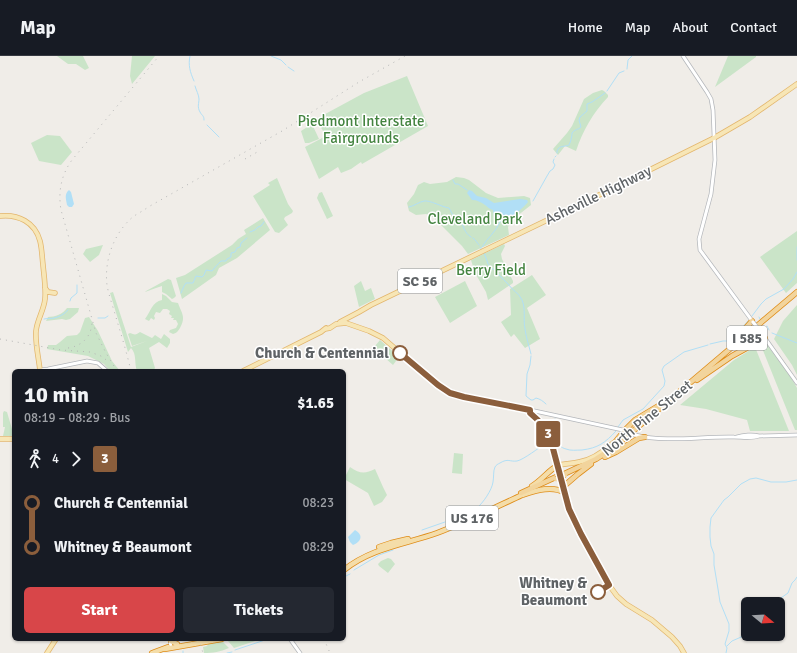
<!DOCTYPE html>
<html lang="en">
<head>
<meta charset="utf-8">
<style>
	body { margin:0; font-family:Signika,sans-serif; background:#242831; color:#f1f3f6; height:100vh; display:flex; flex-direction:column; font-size:15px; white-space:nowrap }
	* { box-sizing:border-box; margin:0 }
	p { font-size:13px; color:#9ea1a6 }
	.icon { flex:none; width:22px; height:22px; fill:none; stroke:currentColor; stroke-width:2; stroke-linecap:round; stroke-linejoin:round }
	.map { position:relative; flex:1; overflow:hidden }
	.sheet { position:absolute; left:12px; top:313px; width:334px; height:272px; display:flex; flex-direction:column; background:#171b24; border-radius:6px; box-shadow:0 1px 3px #0004 }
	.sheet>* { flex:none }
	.badge { padding:0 8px; border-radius:3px; font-size:14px; line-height:26px }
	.needle { width:26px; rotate:108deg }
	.fabs { position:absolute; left:741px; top:541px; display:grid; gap:8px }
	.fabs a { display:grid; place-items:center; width:44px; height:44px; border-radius:6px; background:#171b24; box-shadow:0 1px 3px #0004; font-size:20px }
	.map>.badge { position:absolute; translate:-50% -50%; box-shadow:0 0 0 2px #fff }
	.legs { display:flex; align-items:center; gap:6px; height:44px; padding:0 12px; font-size:13px }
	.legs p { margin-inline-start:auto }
	.headline { display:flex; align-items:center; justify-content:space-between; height:68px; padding:0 12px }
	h1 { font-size:22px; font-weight:700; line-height:30px }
	.primary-button { display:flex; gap:8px; margin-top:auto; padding:8px 12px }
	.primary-button a { flex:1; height:46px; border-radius:6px; background:#d84649; color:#fff; font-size:16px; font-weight:700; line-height:46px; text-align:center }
	.primary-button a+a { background:#242831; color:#f1f3f6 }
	ul { padding:0 12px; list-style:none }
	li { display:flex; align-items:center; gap:14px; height:44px; font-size:15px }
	li i { display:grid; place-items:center; width:6px; height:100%; margin:0 5px; background:currentColor }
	li i::after { content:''; width:10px; height:10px; margin:-5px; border:3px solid; border-radius:50%; background:#171b24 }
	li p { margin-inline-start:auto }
	li:first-child i { background:linear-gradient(#0000 50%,currentColor 0) }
	li:last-child i { background:linear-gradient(currentColor 50%,#0000 0) }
	header { display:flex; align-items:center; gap:24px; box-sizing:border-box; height:56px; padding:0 20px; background:#171b24; border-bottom:1px solid #363941 }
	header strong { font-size:19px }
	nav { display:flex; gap:22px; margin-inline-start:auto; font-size:14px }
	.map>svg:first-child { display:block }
</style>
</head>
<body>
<header>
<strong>Map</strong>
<nav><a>Home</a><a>Map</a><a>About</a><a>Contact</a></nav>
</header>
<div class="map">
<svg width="797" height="597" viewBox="0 0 797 597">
	<rect width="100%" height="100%" fill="#f0ede8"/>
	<path fill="#cae4c8" d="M57 0H83L89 12 85 14 76 8H68Z
		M132 0H155L132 28 130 20Z
		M728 0H756V1L715 31Z
		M407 20 428 70 362 108 361 106 351 113 341 117 338 111 319 123 305 91 326 80 316 63 364 37Z
		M602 34 604 35 608 39V41C593 57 583 74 576 95L565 90 558 99 553 93 567 77 572 70 584 43 593 37Z
		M312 68 319 83 309 87H305L301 75Z
		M47 79 60 80 72 96 61 109 39 105 31 87Z
		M456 121 464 122 469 124 486 137 498 142 524 140 530 142 531 149 512 164 508 171 509 179 468 198 462 190 433 161 426 158 416 159 409 155 407 147 414 138 418 129 424 126 430 128 447 126Z
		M277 122 288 148 293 155 292 157 285 161 284 163 288 169 279 177 275 176 253 140 270 129 268 127Z
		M322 136 333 160 327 163 317 142 319 137Z
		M263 162 270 174 237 202 219 212 216 219 182 243 176 222 185 219 232 189 238 183 246 178 244 174Z
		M797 175V227L786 237 760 201Z
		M504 188 505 190 501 198 502 203 513 225V227L488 244 486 236 475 217 471 204Z
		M103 189 99 199 90 206 83 198 86 193Z
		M532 219 546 239 527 252 540 283 525 292 514 278 511 281 501 266 511 259 510 233Z
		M168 223 171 224 176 240 174 242 172 243 166 238 162 236V230L156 232 145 236 146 235Z
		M361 225 365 235 371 232 375 243 359 251 354 230Z
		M465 225 477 250 450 267 435 241Z
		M113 236 131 291 147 285 155 312 153 315H137C134 307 137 298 131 292L128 296 110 237Z
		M162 238 166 240 172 246 178 247C182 258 186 261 180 272 178 275 177 277 173 278L169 276 170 274 176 272 178 268 176 264H173L174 262H171L172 260 169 258 170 255 167 253H163L160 257 156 256 154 260 155 262 154 264 151 262 149 265 145 263C151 255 152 246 162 244Z
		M797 249V319L792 309 774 283 783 265Z
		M67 252H79L78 256 70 263 66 264 62 263 46 265 48 261C55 261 63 258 67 252Z
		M89 261 98 275 112 305 120 315H110L104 308 88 300 47 293 48 289H56L60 286 67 280 77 279 80 276 85 262Z
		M140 276 152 282 155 279 161 283 164 278 170 283V287L167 292 159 286 149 292 147 285 132 290 128 278 130 277C135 279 136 279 140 276Z
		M380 284 399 301 393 309 377 295V291L375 290Z
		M760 287H766L789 318 797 332V374H795Z
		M755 291 789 375H750L747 364 706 353 680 349 734 304Z
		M4 355 7 356 14 380H3L5 371H3V357Z
		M454 397 463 398 462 418 452 417Z
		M350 411C360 418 365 418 375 413L383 431 387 439 382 446 374 450 368 437 344 423Z
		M388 502 391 503 395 508 388 517 379 510 378 508 381 505Z
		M228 583H261L234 592 228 585Z
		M222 585 229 592C220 596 213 597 204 597L203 591 207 590 209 587Z"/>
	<path fill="#b1dff6" d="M69 134 71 136 74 148 72 151H69L67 149C66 143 64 138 69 134Z
		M469 134 472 135 477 140 486 142 494 147 520 143 527 144 528 146C521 154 508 165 499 166L498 162 494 160 493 154C489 153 488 151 485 149 481 146 477 144 472 144L467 137Z
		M355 474C364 479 361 486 353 489L350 486 348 481Z"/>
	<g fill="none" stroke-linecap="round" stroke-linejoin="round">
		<path stroke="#b1dff6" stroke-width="1" d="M190 0C188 9 190 16 194 25
			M271 0 281 4 286 9
			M288 11 294 15
			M627 13 628 4 632 0
			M195 30C196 34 199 39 199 43 199 47 197 51 200 56 202 60 204 59 204 64
			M607 35 619 17 624 15
			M207 69 219 81
			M557 97V95C559 89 565 91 569 89 571 85 572 80 572 77 575 73 578 74 581 71L579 64 580 61 587 55V48L592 46 605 37
			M555 101 556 100
			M453 124 455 128H458L467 134
			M533 145 547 120 550 115 553 113 555 109 553 106 554 103
			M409 151C414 150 419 146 424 145 430 144 442 151 449 152 451 155 452 159 455 161 458 163 458 159 460 164 464 170 464 177 471 181
			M250 176 255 174 258 171 261 170 264 166
			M473 182C476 184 477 187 479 189
			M480 191 482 194
			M482 191C487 182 496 176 500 166
			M797 191V204
			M484 196 488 208 508 228C512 234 519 237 522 244 526 253 523 264 525 273 526 281 529 290 531 298
			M181 237 184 230 186 227H193L196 220 202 221 204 219 206 214 212 215C215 211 218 208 221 205H226L227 203 231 201V197L235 196 237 192 240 191 241 187 247 182
			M70 245 71 242 77 237V229
			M752 260 761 248 766 243 784 233 793 223 797 216
			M759 261 760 263
			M98 262H105L108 260
			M44 263C47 262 50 263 54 262 59 261 65 258 68 254
			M767 270 769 274
			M772 277 797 287
			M710 288 723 285H730L748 265
			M531 300 530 309 527 318 526 340 531 344H533L536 342C540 343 543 345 546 348
			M618 371 623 364 643 353 664 330 665 325 662 314 664 310 684 296 708 289
			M554 384C557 387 561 392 566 393 571 395 576 394 582 394 598 392 605 387 616 375
			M554 384V371L555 363
			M477 452C483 447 492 434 493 426 494 421 493 415 495 411 496 409 498 408 500 407 508 402 510 406 517 405 523 404 540 391 546 387L549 386
			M422 474 445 466
			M354 514 379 499 393 494
			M344 521 350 518
			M775 548 778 544 788 537 792 527 795 524 797 521
			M727 590 732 585 748 578
			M235 594 268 583
			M183 595V597
			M227 597 232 596
			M726 597 727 592 725 588 729 575V568L720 546 718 533 714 509V498L711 490 710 481V471L711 462 724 444 728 441 741 428 750 423 756 422 771 426H786L797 424"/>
		<defs>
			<path id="secondary" d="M683 0 707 36 711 43 713 54 715 104 711 138 699 183 700 194 753 266
				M762 278 797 327
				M40 314 48 313 87 305 98 307 107 315
				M530 354 632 376
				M635 379C668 387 701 380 734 381 742 381 751 383 759 380
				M737 381C743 379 753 378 759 380L797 379
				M170 583 171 592
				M290 583 300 597"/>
			<path id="primary" d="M0 160C18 158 35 166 40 185 42 193 42 201 43 209 44 220 46 232 45 243 44 254 37 264 36 275 35 288 39 303 40 315
				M45 232 48 236 55 237
				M340 266 359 256 371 249 591 143 714 82 750 61 797 28
				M325 273 330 272 336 268 346 267 369 275 383 282 434 326 444 334 453 338 464 341 530 354V357C540 365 547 373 551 385L569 453 581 478 609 529 617 540 626 548 652 564 672 581 680 590 684 597
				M243 315 321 276 326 272
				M0 383H14
				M557 410C564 407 572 408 579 406 591 404 604 395 613 387
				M47 597 56 583"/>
			<path id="trunk" d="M532 430C541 425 549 414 557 410
				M379 491 391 487 408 483
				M344 514C371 492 406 488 437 477 466 466 494 452 522 439 535 435 552 429 565 437
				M171 585 177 588
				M165 593 222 583
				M152 597 168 591"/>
			<path id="motorway" d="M730 290 752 265
				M697 324 732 300 765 282
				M625 374 635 364 665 346
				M612 390 620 380
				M605 401 616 396 639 382 645 381
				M564 418 596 403 613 392 797 236
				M563 431 578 418 591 408
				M521 437 556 421"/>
		</defs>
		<use href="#secondary" stroke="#b4b7bb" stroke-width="4.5"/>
		<use href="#primary" stroke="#e3b66d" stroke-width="5.5"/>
		<use href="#trunk" stroke="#df8d19" stroke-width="6"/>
		<use href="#motorway" stroke="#df8d19" stroke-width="6"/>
		<use href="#secondary" stroke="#fff" stroke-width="3"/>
		<use href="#primary" stroke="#f7e6b6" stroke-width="4"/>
		<use href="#trunk" stroke="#f4dda9" stroke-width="4.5"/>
		<use href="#motorway" stroke="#f2d49c" stroke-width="4.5"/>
		<path stroke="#b5b6b6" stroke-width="1" stroke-dasharray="1 5" stroke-linecap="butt" d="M245 103 259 95
			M0 283 61 294 90 296 101 300 109 306
			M68 292C82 290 91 281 92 267
			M117 315 106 297 96 277 61 154C58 136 61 119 72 104L159 0
			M131 315C127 298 122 281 117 265 114 253 109 241 107 229 104 204 114 176 134 160 139 157 144 154 150 150L282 75 359 26 405 0
			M199 583 203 597
			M324 583 330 597"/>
		<defs>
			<path id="secondary-bridge" d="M753 266 762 278
				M627 377 635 379"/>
			<path id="motorway-bridge" d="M556 423 565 419"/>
		</defs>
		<use href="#secondary-bridge" stroke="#b4b7bb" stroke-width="4.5" stroke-linecap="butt"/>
		<use href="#motorway-bridge" stroke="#df8d19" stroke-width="6" stroke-linecap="butt"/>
		<use href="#secondary-bridge" stroke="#fff" stroke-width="3"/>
		<use href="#motorway-bridge" stroke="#f2d49c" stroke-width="4.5"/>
	</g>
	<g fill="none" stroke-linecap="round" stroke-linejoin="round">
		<defs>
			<path id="line-1" d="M400 297 438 329 450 337 464 341 530 354V357C540 365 547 373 551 385L569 453 581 478 609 529 598 536"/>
		</defs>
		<use href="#line-1" stroke="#fff" stroke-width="9"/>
		<use href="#line-1" stroke="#8b5e3c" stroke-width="6"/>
	</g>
	<g fill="#fff" stroke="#8b5e3c" stroke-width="2">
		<circle cx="400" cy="297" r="7"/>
		<circle cx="598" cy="536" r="7"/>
	</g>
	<g text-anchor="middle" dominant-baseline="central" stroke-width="3" stroke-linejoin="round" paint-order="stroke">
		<g fill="#fff" stroke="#8f9294" stroke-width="1">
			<rect x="398" y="213" width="44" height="24" rx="3"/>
			<rect x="727" y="270" width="40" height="24" rx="3"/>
			<rect x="446" y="450" width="52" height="24" rx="3"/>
		</g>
		<g font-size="14" font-weight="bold" fill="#5f6366">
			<text x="420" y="225">SC 56</text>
			<text x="747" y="282">I 585</text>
			<text x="472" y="462">US 176</text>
		</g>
		<g font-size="15" fill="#448440" stroke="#fff">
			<text x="361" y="65">Piedmont Interstate<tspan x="361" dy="17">Fairgrounds</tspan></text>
			<text x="475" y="163">Cleveland Park</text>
			<text x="491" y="214">Berry Field</text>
		</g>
		<g font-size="15" fill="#5f6366" stroke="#fff">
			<text transform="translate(598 139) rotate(-26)">Asheville Highway</text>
			<text transform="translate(647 362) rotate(-39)">North Pine Street</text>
		</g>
		<g font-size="15" font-weight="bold" fill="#5f6366" stroke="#fff" text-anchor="end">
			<text x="389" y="297">Church &amp; Centennial</text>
			<text x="587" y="527">Whitney &amp;<tspan x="587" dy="17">Beaumont</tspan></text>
		</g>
	</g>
</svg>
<div class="fabs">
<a><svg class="needle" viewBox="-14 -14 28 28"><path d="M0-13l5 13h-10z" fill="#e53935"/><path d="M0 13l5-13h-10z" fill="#9ea1a6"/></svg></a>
</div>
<b class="badge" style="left:548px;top:378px;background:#8b5e3c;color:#fff">3</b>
<section class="sheet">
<div class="headline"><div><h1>10 min</h1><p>08:19 – 08:29 · Bus</p></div><b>$1.65</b></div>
<div class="legs"><svg class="icon" aria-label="walk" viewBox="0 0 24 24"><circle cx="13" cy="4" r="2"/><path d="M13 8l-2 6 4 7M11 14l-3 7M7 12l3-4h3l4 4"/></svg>4<svg class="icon" aria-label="forward" viewBox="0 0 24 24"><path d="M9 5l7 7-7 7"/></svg><b class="badge" style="background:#8b5e3c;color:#fff">3</b></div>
<ul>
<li><i style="color:#8b5e3c"></i><b>Church &amp; Centennial</b><p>08:23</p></li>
<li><i style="color:#8b5e3c"></i><b>Whitney &amp; Beaumont</b><p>08:29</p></li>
</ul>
<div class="primary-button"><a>Start</a><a>Tickets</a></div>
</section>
</div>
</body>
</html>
